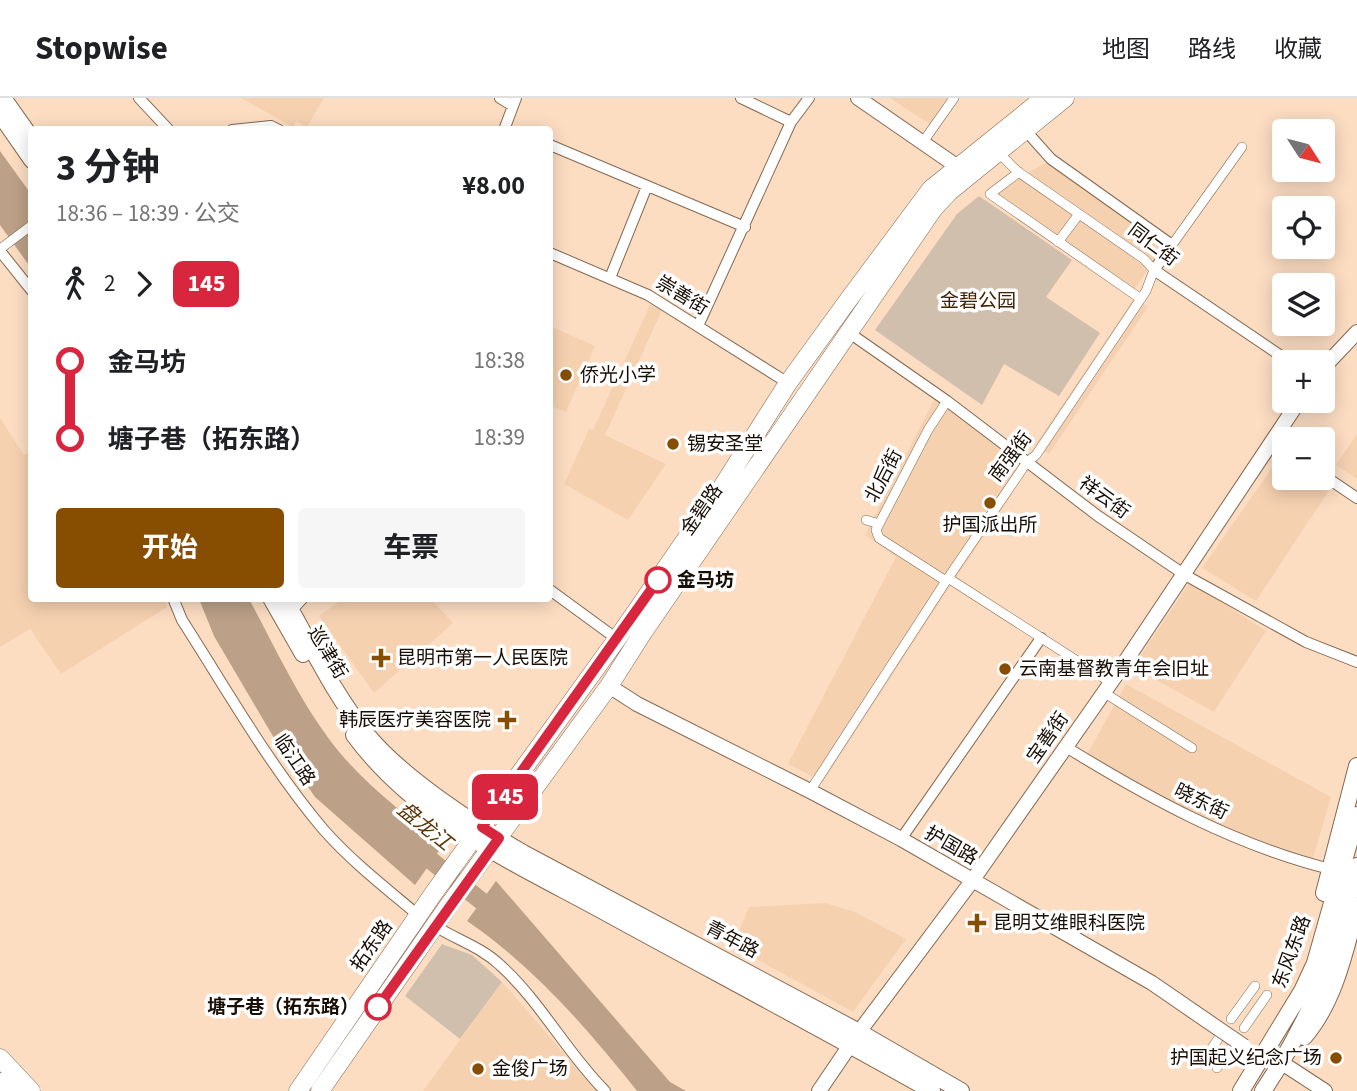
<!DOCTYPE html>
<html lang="zh">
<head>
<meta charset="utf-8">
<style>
	body { margin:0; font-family:"Source Sans 3","Noto Sans SC",sans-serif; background:#f6f6f6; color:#202124; height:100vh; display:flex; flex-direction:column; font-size:26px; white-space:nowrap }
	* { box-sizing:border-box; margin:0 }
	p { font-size:23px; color:#757577 }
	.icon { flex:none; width:38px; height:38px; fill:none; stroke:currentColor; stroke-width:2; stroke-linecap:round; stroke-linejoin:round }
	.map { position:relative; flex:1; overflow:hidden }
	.drawer { position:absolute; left:28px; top:28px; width:525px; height:476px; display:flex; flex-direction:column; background:#fff; border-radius:7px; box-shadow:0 4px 18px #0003 }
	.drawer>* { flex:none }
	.badge { padding:0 14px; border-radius:10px; font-size:24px; line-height:46px }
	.needle { width:46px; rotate:126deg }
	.buttons { position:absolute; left:1272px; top:21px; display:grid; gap:14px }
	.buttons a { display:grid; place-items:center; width:63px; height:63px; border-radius:7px; background:#fff; box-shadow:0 4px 18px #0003; font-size:35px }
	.map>.badge { position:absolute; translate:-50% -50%; box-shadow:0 0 0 4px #fff }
	.legs { display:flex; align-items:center; gap:10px; height:77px; padding:0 28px; font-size:23px }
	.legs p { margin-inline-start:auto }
	.headline { display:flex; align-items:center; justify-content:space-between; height:119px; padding:0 28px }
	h1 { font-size:38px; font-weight:700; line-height:52px }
	.action { display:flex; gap:14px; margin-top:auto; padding:14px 28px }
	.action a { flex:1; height:80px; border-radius:7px; background:#874e02; color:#fff; font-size:28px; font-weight:700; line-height:80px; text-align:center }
	.action a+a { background:#f6f6f6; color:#202124 }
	ul { padding:0 28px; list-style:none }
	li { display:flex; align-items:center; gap:24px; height:77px; font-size:26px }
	li i { display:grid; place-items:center; width:10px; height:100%; margin:0 9px; background:currentColor }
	li i::after { content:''; width:18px; height:18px; margin:-9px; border:5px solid; border-radius:50%; background:#fff }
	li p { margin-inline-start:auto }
	li:first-child i { background:linear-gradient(#0000 50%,currentColor 0) }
	li:last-child i { background:linear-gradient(currentColor 50%,#0000 0) }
	header { display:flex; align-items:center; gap:42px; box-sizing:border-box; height:98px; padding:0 35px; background:#fff; border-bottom:2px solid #e0e0e0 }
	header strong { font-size:33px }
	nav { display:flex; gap:38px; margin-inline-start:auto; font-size:24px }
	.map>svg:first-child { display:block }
</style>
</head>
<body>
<header>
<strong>Stopwise</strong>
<nav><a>地图</a><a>路线</a><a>收藏</a></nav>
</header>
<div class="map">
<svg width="1357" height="993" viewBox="0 0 1357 993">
	<rect width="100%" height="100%" fill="#fcddc2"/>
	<path fill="#f5d1b0" d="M241 0H324L307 29 296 23 293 29Z
		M890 0H950L931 27Z
		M1056 59 1171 138 1129 199 985 99Z
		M1134 200 1148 209 1049 356 1035 347Z
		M650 207 662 212 605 337 666 366 628 422 564 386 589 331 593 332Z
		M550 228 595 248 566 314 550 307Z
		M936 298 1029 370 957 479 1093 568 1088 576 951 487 823 684 788 666 896 459 865 437Z
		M0 320 24 357 31 354 32 500 164 501 167 509 61 576 30 531 0 549Z
		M1357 336V381L1336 367Z
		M1281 357 1284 360V380H1314L1330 391 1256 503 1202 470Z
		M1190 484 1266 533 1214 614 1133 569Z
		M344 500 431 501 453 525 374 595 319 518Z
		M1126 586 1331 699 1312 764 1244 745 1084 662Z
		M825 805 855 814 906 841 853 914 733 848 749 809Z
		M502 884 517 901 596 993H423Z"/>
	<path fill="#d1bfae" d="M979 98 1072 162 1046 199 1100 235 1059 298 1004 266 982 307 875 232 957 116Z
		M442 846 472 857 502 884 460 941 405 898Z"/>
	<path fill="#bca087" d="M0 53 31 96V170L0 127Z
		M199 501H249C274 547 297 598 329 641 360 683 402 714 443 747L415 787 315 699 274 640 214 538Z
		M496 783 670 984 686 993H637C588 931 533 868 467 823Z"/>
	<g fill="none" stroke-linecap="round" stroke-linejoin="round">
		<path stroke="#bca087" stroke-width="18" d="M413 748 500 818"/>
		<defs>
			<path id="pedestrian" d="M923 44 954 0
				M1019 74 990 96 1141 201
				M1058 144 1079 116
				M1172 147 1242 49
				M0 151 32 127
				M866 422 879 426
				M948 480 1110 584
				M946 483 879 440 876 432 928 332 947 303
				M1103 594 1192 650
				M810 693 946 483 1027 364 1036 357 1146 193 1154 172 1144 161 1017 73 998 54
				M1231 921 1255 888
				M1244 930 1267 897
				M1204 962 1218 941
				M1217 970 1231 950"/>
			<path id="minor" d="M139 0 169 32
				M500 0 513 8
				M741 0 791 24
				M232 32 271 28 279 32
				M504 32 516 0
				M1026 33 1051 61 1172 147 1154 172 1290 264
				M550 47 745 129
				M0 153 32 193
				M550 155 648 197 788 285
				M610 180 647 88
				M698 228 791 24 809 0
				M848 234 947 303 1098 418 1185 477 1306 544 1357 564
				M1272 342 1284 351
				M1323 377 1357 400
				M550 492 617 541
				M173 500 182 522C227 592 269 667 323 731 351 763 386 790 419 818
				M291 513 303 500
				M1066 649C1149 700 1234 747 1330 771
				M901 741 1041 540
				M435 828C457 842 481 849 500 867 541 904 566 954 605 993"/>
			<path id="tertiary" d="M858 0 958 69
				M1323 270 1357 234
				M609 588 637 606 810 693 901 741 1152 885 1216 929
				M1282 965 1325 993
				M819 993 859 934 972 783 1119 573 1299 303"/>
			<path id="secondary" d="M3 0 32 41
				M0 16 32 62
				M271 500 303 556
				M284 500C311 547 334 597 368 638 405 682 474 726 523 755L859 934 961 993
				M354 637C418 724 520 767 612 818 718 876 826 933 932 993
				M1324 795 1357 668
				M1304 939C1335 903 1345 853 1357 808
				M1241 993 1302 893 1315 865 1357 717
				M1263 993C1289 954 1312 911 1328 867 1340 835 1348 801 1357 768"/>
			<path id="primary" d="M0 960 31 993
				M0 984 16 993
				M298 993 433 796 617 541 722 389 788 285 849 201 931 91 1044 0
				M320 993 449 807 609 588 642 536 934 110 950 93 1065 0"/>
		</defs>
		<use href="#pedestrian" stroke="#836850" stroke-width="10"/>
		<use href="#minor" stroke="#836850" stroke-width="12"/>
		<use href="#tertiary" stroke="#836850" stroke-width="16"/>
		<use href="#secondary" stroke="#836850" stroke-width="18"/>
		<use href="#primary" stroke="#836850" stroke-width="19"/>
		<use href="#pedestrian" stroke="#fff" stroke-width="9"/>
		<use href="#minor" stroke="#fff" stroke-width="10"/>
		<use href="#tertiary" stroke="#fff" stroke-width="14"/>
		<use href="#secondary" stroke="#fff" stroke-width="16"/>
		<use href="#primary" stroke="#fff" stroke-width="18"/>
		<defs>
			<path id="tertiary-bridge" d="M1216 929 1244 948"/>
		</defs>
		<use href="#tertiary-bridge" stroke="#836850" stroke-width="16" stroke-linecap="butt"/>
		<use href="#tertiary-bridge" stroke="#fff" stroke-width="14"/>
	</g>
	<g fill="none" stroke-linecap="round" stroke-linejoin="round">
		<defs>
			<path id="line-1" d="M378 909 499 740 482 729 658 482"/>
		</defs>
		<use href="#line-1" stroke="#fff" stroke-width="16"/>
		<use href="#line-1" stroke="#d7263d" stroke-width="10"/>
	</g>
	<g fill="#874e02" stroke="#fff" stroke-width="2.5">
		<circle cx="566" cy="277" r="7"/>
		<circle cx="673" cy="346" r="7"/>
		<circle cx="990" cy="405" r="7"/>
		<path d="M377.5 549.5h7v7h7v7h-7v7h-7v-7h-7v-7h7z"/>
		<circle cx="1005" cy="571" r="7"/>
		<path d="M503.5 611.5h7v7h7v7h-7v7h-7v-7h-7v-7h7z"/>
		<path d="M973.5 814.5h7v7h7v7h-7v7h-7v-7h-7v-7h7z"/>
		<circle cx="1336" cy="960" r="7"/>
		<circle cx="478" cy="971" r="7"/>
	</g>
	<g fill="#fff" stroke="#d7263d" stroke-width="3.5">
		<circle cx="658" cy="482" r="12"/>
		<circle cx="378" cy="909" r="12"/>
	</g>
	<g text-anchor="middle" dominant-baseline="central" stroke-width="7" stroke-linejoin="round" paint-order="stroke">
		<g font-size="19" fill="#180e05" stroke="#fff">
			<text transform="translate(1153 147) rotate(37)">同仁街</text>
			<text transform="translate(682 198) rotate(31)">崇善街</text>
			<text transform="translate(1011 359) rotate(-53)">南强街</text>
			<text transform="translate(884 378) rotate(-62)">北后街</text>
			<text transform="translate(1104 400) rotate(36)">祥云街</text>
			<text transform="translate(702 412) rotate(-55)">金碧路</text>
			<text transform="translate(327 555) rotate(59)">巡津街</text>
			<text transform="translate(1048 640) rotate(-55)">宝善街</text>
			<text transform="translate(294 662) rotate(56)">临江路</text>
			<text transform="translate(1201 704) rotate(26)">晓东街</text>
			<text transform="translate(951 748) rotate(30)">护国路</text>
			<text transform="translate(732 842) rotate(28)">青年路</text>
			<text transform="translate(372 848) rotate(-55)">拓东路</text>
			<text transform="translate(1292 854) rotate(-70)">东风东路</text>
		</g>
		<g font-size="19" fill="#3f2201" stroke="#fff">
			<text x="978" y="203">金碧公园</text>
		</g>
		<g font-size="19" fill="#180e05" stroke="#fff" text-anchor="start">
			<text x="580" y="277">侨光小学</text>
			<text x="687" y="346">锡安圣堂</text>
			<text x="990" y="427" text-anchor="middle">护国派出所</text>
			<text x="397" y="560">昆明市第一人民医院</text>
			<text x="1019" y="571">云南基督教青年会旧址</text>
			<text x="491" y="622" text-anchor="end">韩辰医疗美容医院</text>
			<text x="993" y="825">昆明艾维眼科医院</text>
			<text x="1322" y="960" text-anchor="end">护国起义纪念广场</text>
			<text x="492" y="971">金俊广场</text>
		</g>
		<g font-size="19" font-weight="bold" fill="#180e05" stroke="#fff" text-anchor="start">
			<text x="677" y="482">金马坊</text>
			<text x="359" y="909" text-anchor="end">塘子巷（拓东路）</text>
		</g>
		<g font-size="21" font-style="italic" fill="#5b3507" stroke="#fff">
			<text transform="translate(425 728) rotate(39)">盘龙江</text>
		</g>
	</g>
</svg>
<div class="buttons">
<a><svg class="needle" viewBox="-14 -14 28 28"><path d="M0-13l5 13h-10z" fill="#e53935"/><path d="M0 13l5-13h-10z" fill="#757577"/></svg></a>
<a><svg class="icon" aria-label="locate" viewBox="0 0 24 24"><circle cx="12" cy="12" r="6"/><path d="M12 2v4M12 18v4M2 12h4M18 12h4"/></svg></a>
<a><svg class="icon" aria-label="layers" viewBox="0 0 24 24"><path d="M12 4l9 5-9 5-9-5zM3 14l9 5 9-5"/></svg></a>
<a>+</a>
<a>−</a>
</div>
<b class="badge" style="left:505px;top:699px;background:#d7263d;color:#fff">145</b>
<section class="drawer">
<div class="headline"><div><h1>3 分钟</h1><p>18:36 – 18:39 · 公交</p></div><b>¥8.00</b></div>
<div class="legs"><svg class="icon" aria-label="walk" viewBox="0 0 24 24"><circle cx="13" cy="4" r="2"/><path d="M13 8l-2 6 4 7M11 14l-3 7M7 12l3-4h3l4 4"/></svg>2<svg class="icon" aria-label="forward" viewBox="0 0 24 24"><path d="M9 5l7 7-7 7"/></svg><b class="badge" style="background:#d7263d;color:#fff">145</b></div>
<ul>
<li><i style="color:#d7263d"></i><b>金马坊</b><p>18:38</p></li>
<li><i style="color:#d7263d"></i><b>塘子巷（拓东路）</b><p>18:39</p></li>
</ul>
<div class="action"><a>开始</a><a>车票</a></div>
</section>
</div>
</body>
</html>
